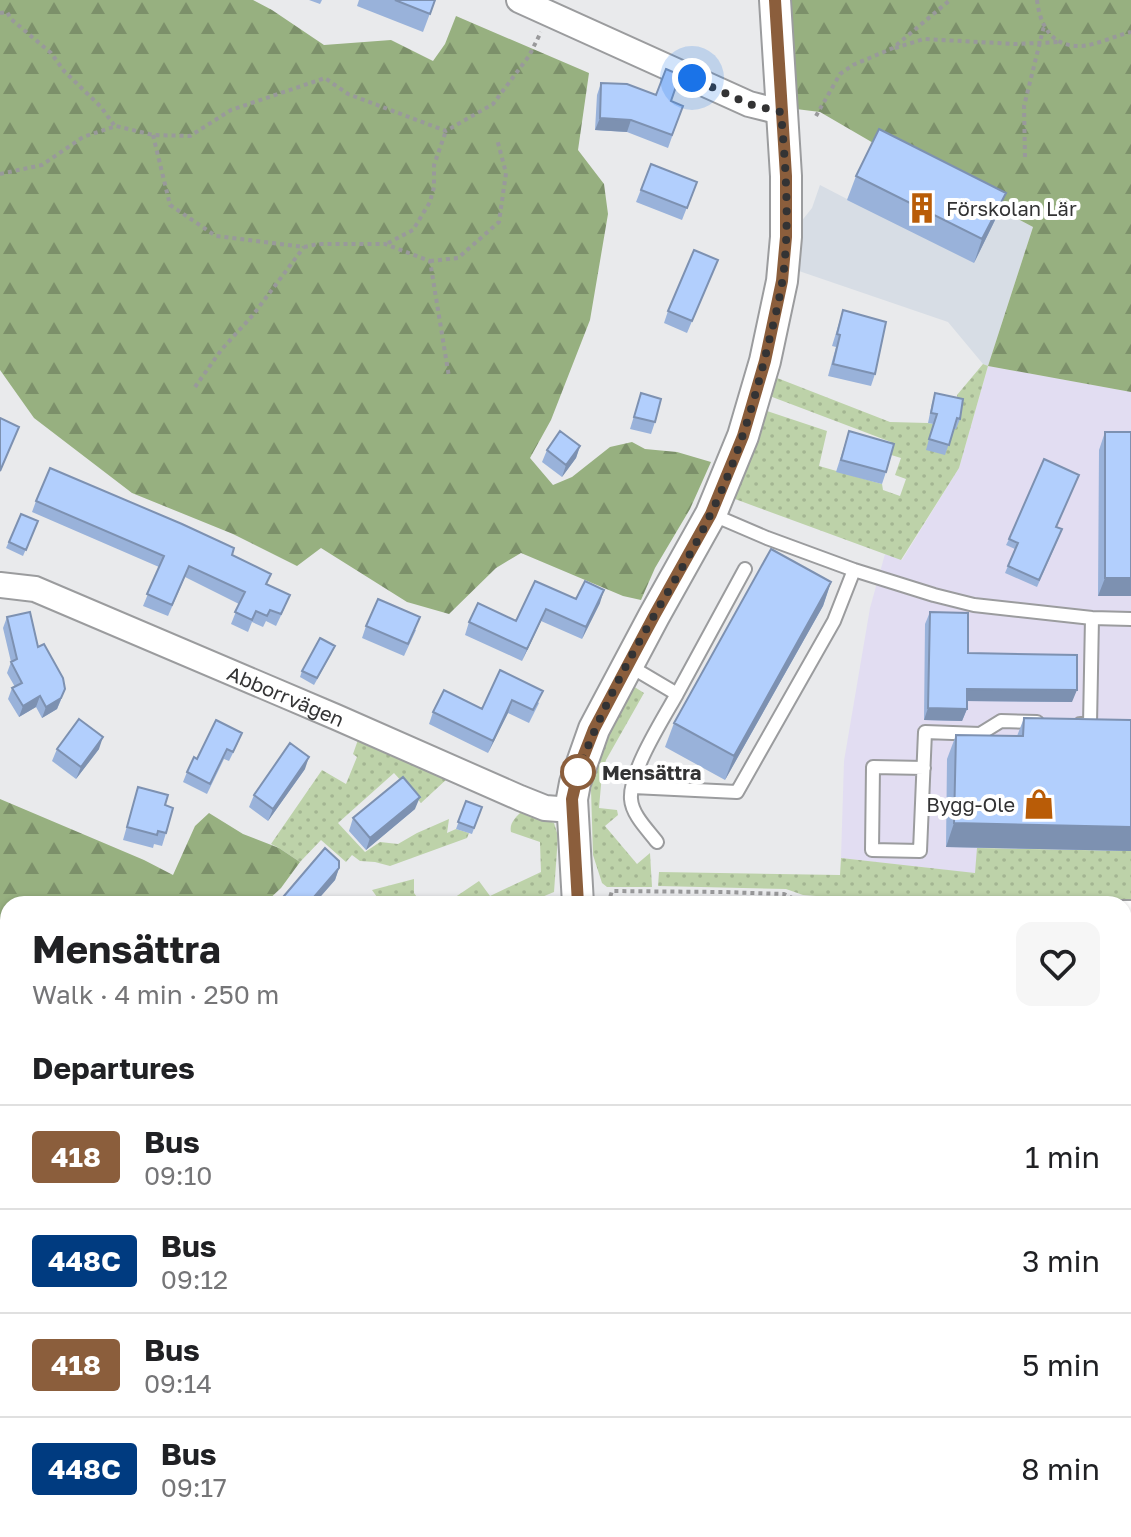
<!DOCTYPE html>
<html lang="en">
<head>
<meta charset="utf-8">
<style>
	body { margin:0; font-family:"Golos Text",sans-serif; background:#f6f6f6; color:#202124; height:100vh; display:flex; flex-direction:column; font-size:30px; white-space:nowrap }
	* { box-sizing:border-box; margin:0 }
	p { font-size:26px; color:#757577 }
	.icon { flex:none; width:44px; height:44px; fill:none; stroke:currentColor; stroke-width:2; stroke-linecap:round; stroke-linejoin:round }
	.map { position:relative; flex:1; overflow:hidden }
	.panel { position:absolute; left:0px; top:896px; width:1132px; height:642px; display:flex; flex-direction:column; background:#fff; border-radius:24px 24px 0 0; box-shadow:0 2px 6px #0004 }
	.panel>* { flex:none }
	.badge { padding:0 16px; border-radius:6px; font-size:28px; line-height:52px }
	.you { position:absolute; width:40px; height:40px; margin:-20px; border:6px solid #fff; border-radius:50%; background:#1a73e8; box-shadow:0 0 0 12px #1a73e833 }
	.map>.badge { position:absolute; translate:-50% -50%; box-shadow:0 0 0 4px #fff }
	h2 { padding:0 32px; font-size:30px; line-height:72px }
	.round { display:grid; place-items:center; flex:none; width:84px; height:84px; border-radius:16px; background:#f6f6f6 }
	.overview { display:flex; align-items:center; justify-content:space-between; height:136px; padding:0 32px }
	h1 { font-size:38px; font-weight:700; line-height:60px }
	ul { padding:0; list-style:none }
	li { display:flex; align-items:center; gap:24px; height:104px; padding:0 32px; border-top:2px solid #e0e0e0 }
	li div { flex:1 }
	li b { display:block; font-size:30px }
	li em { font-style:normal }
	li .badge { min-width:88px; font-weight:700; text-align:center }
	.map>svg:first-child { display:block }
</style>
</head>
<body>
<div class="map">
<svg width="1131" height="1537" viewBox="0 0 1131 1537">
	<defs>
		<pattern id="grass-dots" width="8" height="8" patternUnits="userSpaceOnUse" patternTransform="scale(2)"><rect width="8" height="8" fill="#bdd2a9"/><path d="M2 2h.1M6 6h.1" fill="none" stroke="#a3b592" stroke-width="1.8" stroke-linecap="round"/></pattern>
		<pattern id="forest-firs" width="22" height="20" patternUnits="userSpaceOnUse" patternTransform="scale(2)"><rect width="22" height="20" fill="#97b080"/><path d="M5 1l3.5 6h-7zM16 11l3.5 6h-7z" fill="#7c906a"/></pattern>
	</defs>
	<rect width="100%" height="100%" fill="#e9eaec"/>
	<path fill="#e2ddf2" d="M988 366 1131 392V879L998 876 841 858 844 761 870 608 885 554 902 560 959 468Z"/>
	<path fill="#d7dde5" d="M875 144 1033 227 988 366 983 364 948 322 796 270 800 223 812 208 820 185 847 199Z"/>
	<path fill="url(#grass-dots)" d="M983 364 988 366 959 468 901 560 735 499 764 410 827 431 819 466 882 484 883 490 900 496 906 479 895 475 901 458 888 454 891 442 767 395 772 376 890 422 928 423 955 429 960 409 957 395Z
		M633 686 644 693 606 760 602 774 599 808 617 810 618 815 605 826 637 864 650 853 652 887H607L602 883 593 855 591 790 594 768 600 747Z
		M359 737 448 778 421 803 394 773 338 823 365 852 380 842 398 844 417 833 449 819 447 833 456 829 469 833 467 838 390 866 375 862 360 861 352 855 346 862 321 840 300 862 279 848 271 844 322 770 346 784 357 757 353 754Z
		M522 811 554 823 558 836 554 892 525 904H445L479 881 490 896 541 872 540 842 511 832C509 823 516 817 522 811Z
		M977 848 1131 851V909L1124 904H921L803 895 786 889 658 886 659 872 840 875 841 858 975 873Z
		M414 879V893L422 904 427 898 431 904H382L372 890Z"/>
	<path fill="url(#forest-firs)" d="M0 0H253L272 10 324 45 391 40 433 61 445 44 456 16 589 73 578 150 604 184 608 214 590 320 551 420 530 458 553 485 572 477 610 447 632 442 645 449 677 452 711 462 690 509 655 568 641 600 623 596 521 553 496 568 449 614 407 602 321 548 297 566 233 534 132 493 34 418 0 370Z
		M785 0H1131V392L988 366 1033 227 875 144 820 112 796 109Z
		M0 799 144 860 173 875 195 826 209 813 243 834 279 848 300 862 281 888 264 904H8V1201L6 1204 8 1206V1329L0 1340Z
		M8 1413V1530H24V1537H0V1422Z"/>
	<path fill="#bdd2a9" d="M28 1530H526L531 1537H29Z"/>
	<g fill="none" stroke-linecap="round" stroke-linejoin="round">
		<defs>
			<path id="service" d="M711 514 767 538 854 570 934 595 974 605 1092 618 1131 619
				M628 665 677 694C663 719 629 772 631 799 632 815 648 830 657 842
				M677 694 745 569
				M1080 724H1090L1092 618
				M924 768 873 767 872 850 920 851 925 732 980 734 1001 721 1037 722
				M633 787 737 792 834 621 854 570"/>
			<g id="minor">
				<path d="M519 0 749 104 781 112"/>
				<path id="s1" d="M0 585 35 589 336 717 520 798 545 808 572 810"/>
				<path d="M1124 1390 1131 1400"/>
				<path d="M816 1530 821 1537"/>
				<path d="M1018 1537 1029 1530"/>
			</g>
			<path id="tertiary" d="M578 904 572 799 575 783 594 729 654 616 711 514 743 436 765 361 782 281 786 237V176L775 0
				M1044 1530 1048 1537"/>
			<path id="secondary" d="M1124 918H1131
				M0 1360 8 1349"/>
		</defs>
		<use href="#service" stroke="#9b9c9e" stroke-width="16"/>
		<use href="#minor" stroke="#9b9c9e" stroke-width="28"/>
		<use href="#tertiary" stroke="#9b9c9e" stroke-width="34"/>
		<use href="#secondary" stroke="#9b9c9e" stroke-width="38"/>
		<path stroke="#99999b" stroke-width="4" stroke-dasharray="4 4" stroke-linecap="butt" d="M1037 0C1040 26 1052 47 1081 46 1093 46 1118 35 1131 32
			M0 13 7 12 11 19 51 53 64 71 101 107 114 125
			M895 48 924 39 1015 44 1060 42
			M816 116 840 74 853 65 893 48 950 0
			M153 135 170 205 216 236 304 247 318 244H385L430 261 449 377
			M1025 157 1024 106 1044 26
			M0 174 42 165 83 137 116 126 153 135 190 136 231 110 325 78 348 94 446 131 493 104 529 56 541 32
			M388 243 413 230 430 202 434 187V165L446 131
			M430 261 458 258 499 222 506 173 497 139
			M195 387 222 349 253 315 304 247
			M608 904 612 891 723 892 784 894 796 900 843 902
			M1124 958 1131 957
			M1124 1087H1131
			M1131 1135 1128 1201 1131 1217
			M0 1169 8 1168
			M0 1244H8
			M235 1530V1537
			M948 1536 965 1533"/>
		<use href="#service" stroke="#fff" stroke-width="12"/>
		<use href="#minor" stroke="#fff" stroke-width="24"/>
		<use href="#tertiary" stroke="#fff" stroke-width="30"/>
		<use href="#secondary" stroke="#fff" stroke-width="34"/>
	</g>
	<path fill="#99b2da" d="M309 0H322L320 4Z
		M359 0H435L423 32 357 6Z
		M601 83 671 101 683 106 668 148 627 132 595 130 597 95Z
		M651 164 697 182 682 220 636 202Z
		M856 176 997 216 974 263 847 200Z
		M718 260 687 333 664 323 668 311Z
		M843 310 875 374 871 386 828 376 836 347 832 346Z
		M641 393 655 422 651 434 630 429Z
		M935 393 960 419 956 429H954L945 455 926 450 933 424 928 423 932 403Z
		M849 431 886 472 882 484 836 472Z
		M1105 432H1131V596H1098L1099 450Z
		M580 446 576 458 562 477 542 462 547 450Z
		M36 501 234 548 232 555 267 585 285 607 276 626 266 621 263 627 252 622 248 632 231 624 239 604 185 577 168 616 143 606 159 567 32 512Z
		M21 514 38 521 23 556 6 548Z
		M1057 527 1060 535 1037 587 1005 573 1015 549 1006 545 1009 539Z
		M535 581 576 599 600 603 582 639 541 621 522 661 465 635 469 622 516 621Z
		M831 582 823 606 725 780 665 747 674 723Z
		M930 612 968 653 1072 702 967 701V709L962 721 924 720 925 624Z
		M7 617 38 647 61 700 57 709 42 718 36 707 19 717 8 699 12 688 15 687 7 673 11 662 3 628Z
		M366 626 416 630 404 656 362 638Z
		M332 653 314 685 300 677 302 671Z
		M500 670 539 703 529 723 508 713 488 753 429 724 433 712 482 709Z
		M1024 718 1131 720V851L946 847 947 759 956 735 1017 736Z
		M238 743 229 761 224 759 207 794 183 782 187 772 197 759Z
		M57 749H99L76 779 52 761Z
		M305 769 268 821 249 807 254 795Z
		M138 787 165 805 166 833 162 846 154 844 153 848 123 840Z
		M466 801 482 807 472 834 456 829Z
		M415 809 366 850 349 831 353 818Z
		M339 868 335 880 314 904H281L284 896Z
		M1124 1268 1131 1278V1346L1124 1336Z
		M1124 1441 1126 1444 1131 1441V1534L1124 1524Z
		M700 1530H731L721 1537 718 1533 712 1537H705Z
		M884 1530H924L914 1537H889Z"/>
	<path fill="#7d91b1" d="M600 118 631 120 627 132 595 130Z
		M1006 193 997 216 974 263 982 239Z
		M580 446 576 458 562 477 566 465Z
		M1105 578H1131V596H1098Z
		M831 582 823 606 725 780 734 756Z
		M604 590 600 603 582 639 586 627Z
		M546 609 541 621 522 661 527 649Z
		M65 689 57 709 42 718 46 707Z
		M967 689 1077 690 1072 702 963 701Z
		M40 696 36 707 19 717 23 706Z
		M512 700 508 713 488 753 493 741Z
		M928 708 967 709 962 721 924 720Z
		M103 737 99 749 76 779 81 767Z
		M309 757 305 769 268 821 273 809Z
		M420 797 415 809 366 850 370 838Z
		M954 823 1131 827V851L946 847Z
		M339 868 335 880 314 904H308Z
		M1131 1253V1261L1124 1266V1258Z
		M711 1530H719L718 1533 712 1537H708Z
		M724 1530H731L721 1537Z
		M917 1530H924L914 1537H908Z"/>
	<path fill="#b2cffd" stroke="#7d91b1" stroke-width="2" d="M395 0H435L430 14Z
		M666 69 680 75 671 101 683 106 672 135 631 120 600 118 601 83 627 84 656 95Z
		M879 129 1006 193 982 239 856 176Z
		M651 164 697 182 687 208 641 190Z
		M694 250 718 260 692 321 668 311Z
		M843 310 886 322 875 374 833 364 840 335 837 334Z
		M641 393 661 399 655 422 634 417Z
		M935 393 963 399 960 419 957 418 949 445 929 439 937 414 931 413Z
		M0 418 19 427 0 471Z
		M560 431 580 446 566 465 547 450Z
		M849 431 894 444 886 472 841 460Z
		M1105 432H1131V578H1105Z
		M1044 459 1079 475 1056 527 1062 529 1039 580 1008 566 1018 543 1009 539Z
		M50 468 182 524 234 548 232 555 271 574 266 584 290 595 281 614 270 610 267 616 256 611 252 620 235 612 245 592 189 566 172 605 147 594 164 556 36 501Z
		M21 514 38 521 26 550 9 542Z
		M771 549 831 582 734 756 674 723Z
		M535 581 576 599 585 581 604 590 586 627 546 609 527 649 469 622 478 603 516 621Z
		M378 599 420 617 408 644 366 626Z
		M30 612 38 647 44 644 63 678 65 689 61 698 46 707 40 696 23 706 12 688 22 683 11 662 17 659 7 617Z
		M930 612 968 613V653L1077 655V690L967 689V709L928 708Z
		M320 638 335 646 317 678 302 671Z
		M500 670 543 691 533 710 512 700 493 741 433 712 444 690 482 709Z
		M1024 718 1131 720V827L954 823 956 735 1023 736Z
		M79 719 103 737 81 767 57 749Z
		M216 720 242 733 233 752 227 749 210 784 187 772 194 757 197 759Z
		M290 743 309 757 273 809 254 795Z
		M403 777 420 797 370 838 353 818Z
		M138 787 168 795 165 805 173 808 166 833 158 831 157 835 127 827Z
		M466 801 482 807 474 828 458 822Z
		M325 848 339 861V868L308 904H293L284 896Z
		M1124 1233 1131 1243V1253L1124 1258Z
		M1124 1268 1131 1278V1328L1124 1318Z
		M1124 1441 1126 1444 1131 1441V1479L1128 1480 1131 1484V1519L1124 1509Z
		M891 1530H917L908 1537H896Z
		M648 1531 653 1537H641Z"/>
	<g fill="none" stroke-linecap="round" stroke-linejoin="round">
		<defs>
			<path id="line" d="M578 904 572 799 580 765 594 729 654 616 711 514 743 436 765 361 782 281 786 237V176L775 0"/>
		</defs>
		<use href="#line" stroke="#fff" stroke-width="18"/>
		<use href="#line" stroke="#8b5e3c" stroke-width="12"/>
		<path stroke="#333334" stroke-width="8" stroke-dasharray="0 14.4" d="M578 772C598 717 626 664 655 614 674 581 695 548 711 513 738 459 755 400 769 341 776 314 783 286 785 258 789 209 785 160 781 112L749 104 692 78"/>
	</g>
	<defs>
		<symbol id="building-bare" viewBox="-9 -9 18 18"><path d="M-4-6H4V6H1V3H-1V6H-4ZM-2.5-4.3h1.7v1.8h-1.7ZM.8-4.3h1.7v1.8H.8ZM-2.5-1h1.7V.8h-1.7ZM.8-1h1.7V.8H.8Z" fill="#b95c07" stroke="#fff" stroke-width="2.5" paint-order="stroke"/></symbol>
		<symbol id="shop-bare" viewBox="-9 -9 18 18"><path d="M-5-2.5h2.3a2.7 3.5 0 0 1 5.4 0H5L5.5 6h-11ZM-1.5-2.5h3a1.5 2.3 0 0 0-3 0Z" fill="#b95c07" stroke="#fff" stroke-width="2.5" paint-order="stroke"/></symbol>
	</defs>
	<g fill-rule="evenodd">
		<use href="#building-bare" x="900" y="186" width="44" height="44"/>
		<use href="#shop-bare" x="1017" y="782" width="44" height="44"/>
	</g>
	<circle fill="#fff" stroke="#8b5e3c" stroke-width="4" cx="578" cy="772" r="16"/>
	<g text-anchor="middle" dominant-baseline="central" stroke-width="8" stroke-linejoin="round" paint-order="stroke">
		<g font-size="20" fill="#333334" stroke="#fff" text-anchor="start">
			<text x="946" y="208">Förskolan Lär</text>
			<text x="1015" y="804" text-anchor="end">Bygg-Ole</text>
		</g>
		<g font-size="20" fill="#333334" stroke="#fff">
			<text stroke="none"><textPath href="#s1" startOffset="308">Abborrvägen</textPath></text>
		</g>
		<g font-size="20" font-weight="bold" fill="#333334" stroke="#fff" text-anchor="start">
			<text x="602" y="772">Mensättra</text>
		</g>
	</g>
</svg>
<div class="you" style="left:692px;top:78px"></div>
<section class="panel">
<div class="overview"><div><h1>Mensättra</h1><p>Walk · 4 min · 250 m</p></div><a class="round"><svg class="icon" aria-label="heart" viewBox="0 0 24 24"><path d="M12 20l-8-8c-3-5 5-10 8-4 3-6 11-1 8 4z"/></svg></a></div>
<h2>Departures</h2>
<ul>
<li><span class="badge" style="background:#8b5e3c;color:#fff">418</span><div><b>Bus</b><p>09:10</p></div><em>1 min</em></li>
<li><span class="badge" style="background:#003b80;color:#fff">448C</span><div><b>Bus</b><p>09:12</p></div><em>3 min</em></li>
<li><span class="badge" style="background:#8b5e3c;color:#fff">418</span><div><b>Bus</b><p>09:14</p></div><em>5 min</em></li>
<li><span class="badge" style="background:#003b80;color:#fff">448C</span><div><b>Bus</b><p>09:17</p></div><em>8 min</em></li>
</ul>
</section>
</div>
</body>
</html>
